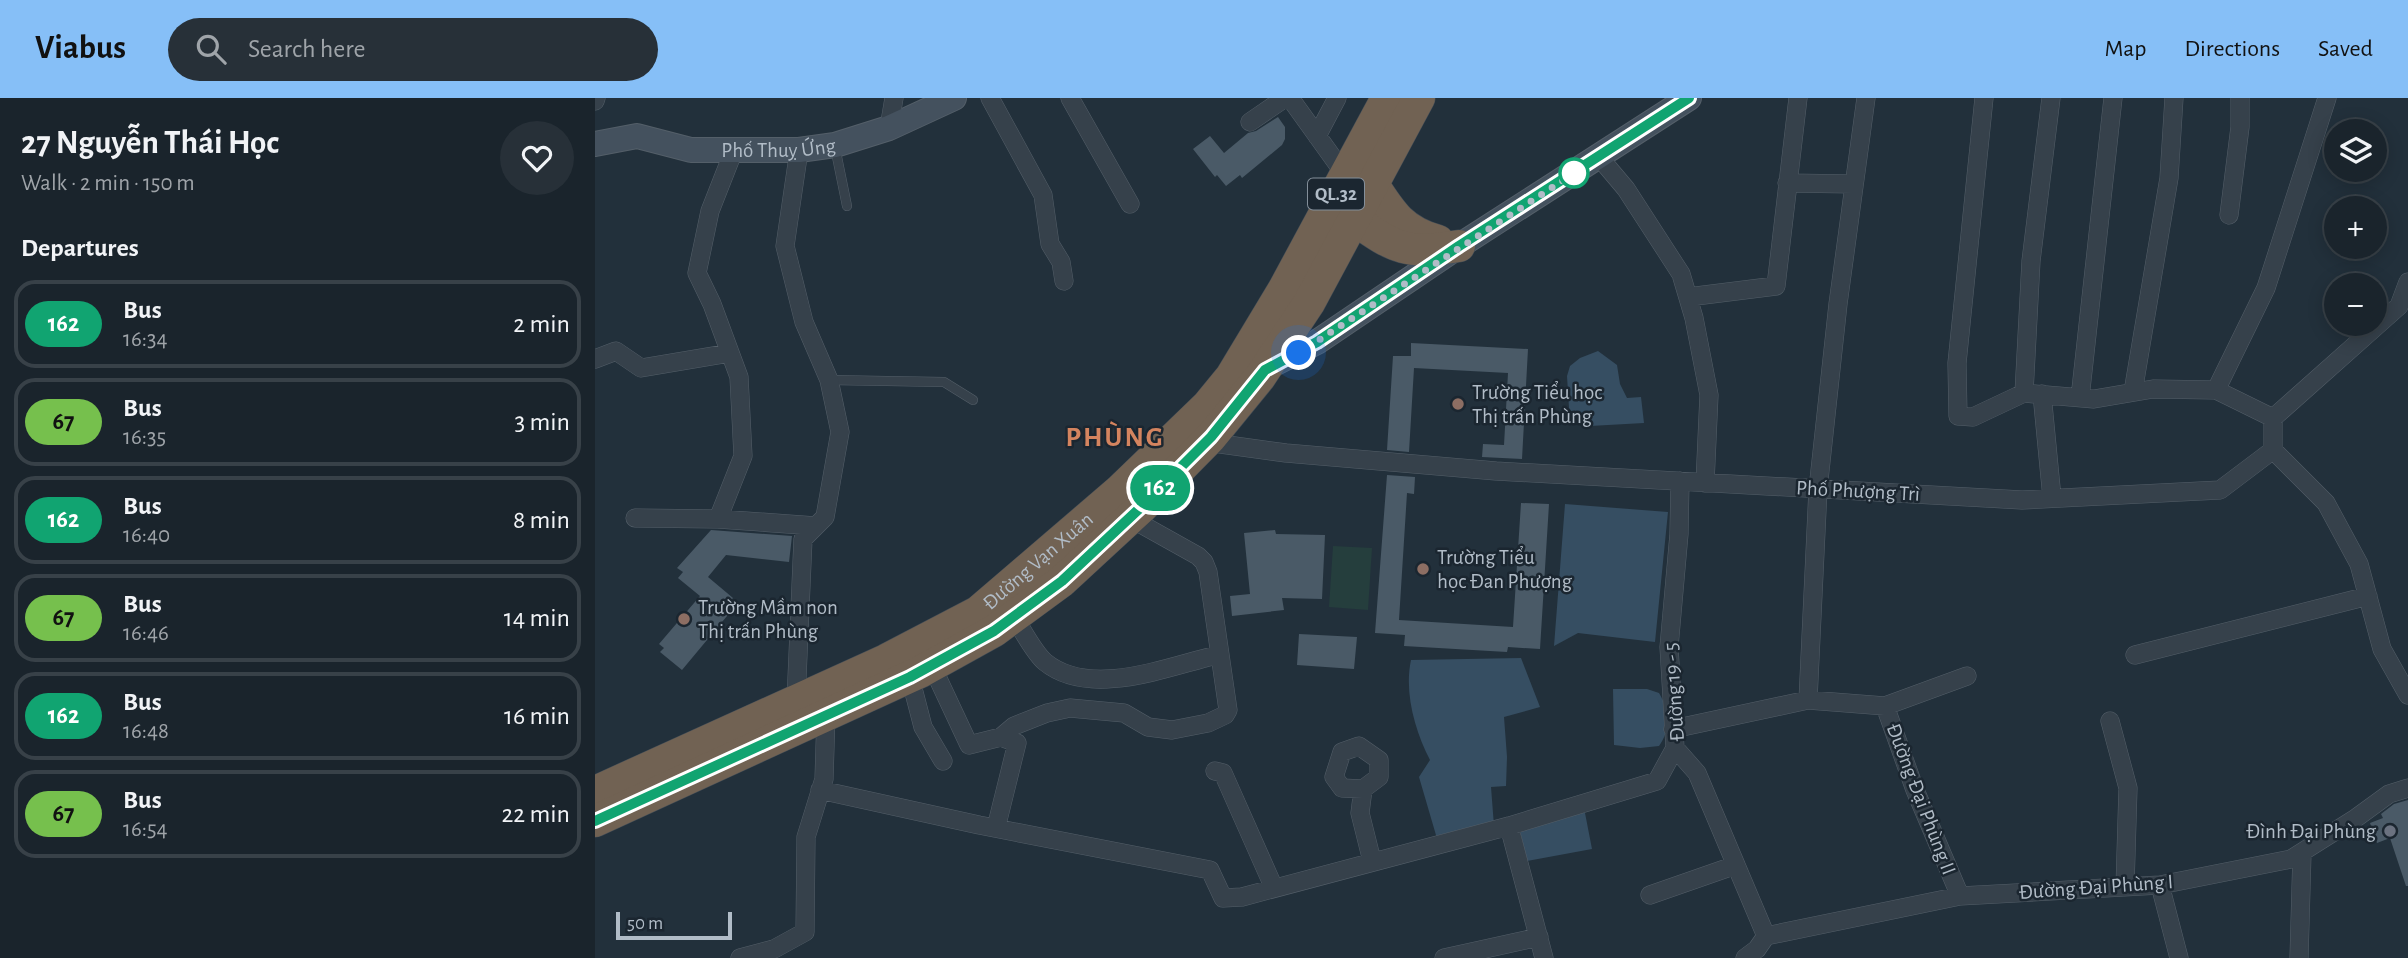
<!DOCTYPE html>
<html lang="en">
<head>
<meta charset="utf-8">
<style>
	body { margin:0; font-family:"Alegreya Sans",sans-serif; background:#273038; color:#f1f3f6; height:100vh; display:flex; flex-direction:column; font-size:26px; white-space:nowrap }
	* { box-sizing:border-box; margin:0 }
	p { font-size:23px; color:#9fa4a9 }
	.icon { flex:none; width:38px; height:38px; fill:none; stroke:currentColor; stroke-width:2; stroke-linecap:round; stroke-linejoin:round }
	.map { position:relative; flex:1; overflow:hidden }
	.drawer { display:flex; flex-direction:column; background:#1a242c; width:595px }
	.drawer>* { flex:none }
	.badge { padding:0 14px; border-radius:23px; font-size:24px; line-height:46px }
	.tools { position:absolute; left:1729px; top:21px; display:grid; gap:14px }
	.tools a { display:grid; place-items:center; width:63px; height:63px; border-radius:50%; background:#1a242c; box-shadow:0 4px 18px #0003,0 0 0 2px #384148; font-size:35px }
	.scale { position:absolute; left:21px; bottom:18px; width:116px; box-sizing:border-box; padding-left:7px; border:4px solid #b1bcc7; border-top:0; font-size:19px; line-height:24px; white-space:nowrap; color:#b1bcc7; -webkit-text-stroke:5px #1b2630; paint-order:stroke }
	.you { position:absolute; width:35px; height:35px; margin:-18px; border:5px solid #fff; border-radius:50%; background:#1a73e8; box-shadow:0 0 0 10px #1a73e833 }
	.map>.badge { position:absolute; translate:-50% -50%; box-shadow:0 0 0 4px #fff }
	h2 { padding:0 21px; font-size:26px; line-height:63px }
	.round { display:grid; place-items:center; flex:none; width:74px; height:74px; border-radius:37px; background:#273038 }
	.headline { display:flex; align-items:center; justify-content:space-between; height:119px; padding:0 21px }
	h1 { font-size:33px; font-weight:700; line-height:52px }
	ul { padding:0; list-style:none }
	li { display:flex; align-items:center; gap:21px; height:88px; margin:0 14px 10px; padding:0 7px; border:4px solid #384148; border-radius:21px }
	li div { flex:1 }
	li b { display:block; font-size:26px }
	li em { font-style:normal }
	li .badge { min-width:77px; font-weight:700; text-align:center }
	header { display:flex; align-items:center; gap:42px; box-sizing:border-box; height:98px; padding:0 35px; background:#86bff7; color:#111 }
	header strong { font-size:33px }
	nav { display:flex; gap:38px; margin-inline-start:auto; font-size:24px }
	.search { width:490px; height:63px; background:#273038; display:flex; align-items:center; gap:18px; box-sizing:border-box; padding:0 24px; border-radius:38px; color:#9fa4a9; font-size:26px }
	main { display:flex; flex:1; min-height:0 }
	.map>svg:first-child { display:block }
</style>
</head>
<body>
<header>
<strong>Viabus</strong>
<div class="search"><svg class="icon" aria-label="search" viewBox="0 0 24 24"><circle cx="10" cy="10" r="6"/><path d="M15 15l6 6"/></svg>Search here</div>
<nav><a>Map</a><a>Directions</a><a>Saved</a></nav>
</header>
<main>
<section class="drawer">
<div class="headline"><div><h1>27 Nguyễn Thái Học</h1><p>Walk · 2 min · 150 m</p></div><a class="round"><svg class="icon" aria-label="heart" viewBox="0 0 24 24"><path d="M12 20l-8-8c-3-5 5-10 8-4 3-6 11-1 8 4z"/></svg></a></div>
<h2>Departures</h2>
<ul>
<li><span class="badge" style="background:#11a471;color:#fff">162</span><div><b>Bus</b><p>16:34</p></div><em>2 min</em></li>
<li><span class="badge" style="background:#76c04d;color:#111">67</span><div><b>Bus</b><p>16:35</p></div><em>3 min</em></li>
<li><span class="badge" style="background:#11a471;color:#fff">162</span><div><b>Bus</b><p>16:40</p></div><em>8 min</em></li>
<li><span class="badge" style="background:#76c04d;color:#111">67</span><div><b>Bus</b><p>16:46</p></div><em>14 min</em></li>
<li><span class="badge" style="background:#11a471;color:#fff">162</span><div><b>Bus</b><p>16:48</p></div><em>16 min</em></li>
<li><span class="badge" style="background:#76c04d;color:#111">67</span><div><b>Bus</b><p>16:54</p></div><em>22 min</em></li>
</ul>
</section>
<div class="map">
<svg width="1813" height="860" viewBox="0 0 1813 860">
	<rect width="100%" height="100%" fill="#22303b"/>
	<path fill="#253e3d" d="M738 448 777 450 773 512 734 509Z"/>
	<path fill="#364e62" d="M1003 253 1022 267 1025 286 1032 300 1046 299 1049 325 995 328 983 321 974 310 972 278 975 268 985 260Z
		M970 406 1073 414 1060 544 983 535 959 548Z
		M926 560 945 609 909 619 912 659 911 688 896 689 899 728 843 744 824 679 835 662C820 633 809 595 816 562Z
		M1018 591H1052L1064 595C1074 611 1076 632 1064 648L1045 650 1019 647Z
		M984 714 990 715 997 751 932 763 925 733Z"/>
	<path fill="#4a5a67" d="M683 19 690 29V41L687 47 647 80 645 77 631 88 622 77 620 79 598 51 615 38 629 55 653 35 661 33Z
		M816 245 933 251 927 361 887 359 888 346 909 347 913 275 819 270 814 354 792 352 798 258H816Z
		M792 377 820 379 819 396 812 395 804 522 918 529 926 405 954 406 945 551 913 549 912 554 809 548 810 537 780 535Z
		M116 432 197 438 194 464 131 457 113 479 138 500 132 507 137 512 87 572 65 554 69 550 64 546 105 498 83 480 88 474 82 470Z
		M680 432 681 436 730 437 727 501 687 500 689 512 637 518 635 498 655 496 649 435Z
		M704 536 762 539 759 571 702 567Z
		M1813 702V788H1811L1795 740 1782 745 1775 725 1788 720 1786 716 1799 706Z"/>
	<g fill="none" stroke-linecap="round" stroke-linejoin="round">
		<defs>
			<path id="lane" d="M240 49 252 108
				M234 282 349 284 378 302"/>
			<path id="street" d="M395 0 448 97 455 146 466 164 469 183
				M475 0 535 106
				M695 0 751 78
				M1389 0 1362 265 1363 318 1378 319 1429 295 1499 301 1558 291 1621 292 1678 320
				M0 3 1 0
				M655 24 690 0
				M294 30 299 0
				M722 38 742 0
				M1004 59 1031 91 1086 176 1099 220 1114 297 1110 385
				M1192 85 1259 86
				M1634 117 1645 29V0
				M1093 199 1181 188 1203 0
				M0 261 21 253 46 270 135 255
				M1621 292 1671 190 1732 0
				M1538 294 1574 80 1579 0
				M1429 295 1436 163 1456 0
				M1447 296 1457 400
				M1485 300 1518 0
				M611 344 691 355 901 373 1427 402 1625 392 1678 352V320L1804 208 1813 184
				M1678 352 1731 405 1764 466 1787 551 1813 597
				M1085 383 1084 436 1074 549 1080 650 1102 675 1171 838
				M40 420 123 421 221 428
				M123 421 148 358 144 279 117 206 102 175 115 113 139 52
				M419 519C427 531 439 555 450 564 494 600 569 570 618 558
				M1540 557 1773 498
				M337 568 374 647 406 639 422 645 401 730
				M315 579 328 629 348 663
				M1213 602 1223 391 1243 206 1271 0
				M201 603 208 441 230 419 245 334 234 282 209 224 190 148 204 52
				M1290 608 1320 692 1365 798
				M1515 623 1533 690 1530 789
				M1078 631 1213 602 1290 608 1372 578
				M406 639 419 628 452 615 475 610 529 615 553 629 577 632 613 625 630 617 633 612 613 474 609 464 603 458 535 420
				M620 673 628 675 679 790
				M768 691 747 690 739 679 747 654 764 648 784 662V679L768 691 765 715 777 763
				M225 692 384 727 615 772 628 800 647 799 914 728 1062 683 1080 650
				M914 728 949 860
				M1565 787 1584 860
				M1055 797 1141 767
				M1171 838 1365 798 1565 787 1696 761 1761 720 1794 696 1813 690
				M145 860 179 851 210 834 211 739 229 681 231 617
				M849 860 944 839
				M1150 860 1162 851 1171 838
				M1704 860 1707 755"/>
			<g id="secondary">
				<path id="s1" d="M0 46 42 38 96 52H204L240 47 294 30 359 0"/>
				<path d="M667 272 722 244 864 148 1094 0"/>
			</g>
			<g id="highway">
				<path d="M777 85C796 115 807 133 843 143"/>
				<path d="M759 121C802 152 812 156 864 148"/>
				<path id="s2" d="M0 694 291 562 383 514 524 393 613 307 636 279 689 191 792 0"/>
				<path d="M0 723 325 574 399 533 467 483 546 410 616 339 665 279 714 205 824 0"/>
			</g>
		</defs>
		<use href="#lane" stroke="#545f69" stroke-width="10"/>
		<use href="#street" stroke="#545f69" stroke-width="19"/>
		<use href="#secondary" stroke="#545f69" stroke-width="26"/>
		<use href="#highway" stroke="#414c56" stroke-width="33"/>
		<use href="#lane" stroke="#36414b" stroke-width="9"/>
		<use href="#street" stroke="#36414b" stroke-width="18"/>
		<use href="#secondary" stroke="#44515e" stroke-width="24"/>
		<use href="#highway" stroke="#716253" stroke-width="32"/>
	</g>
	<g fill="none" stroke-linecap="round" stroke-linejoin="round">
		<defs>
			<path id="line" d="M0 723 315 579 399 533 467 483 545 410 616 339 670 272 722 244 864 148 1094 0"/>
		</defs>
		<use href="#line" stroke="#fff" stroke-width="16"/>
		<use href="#line" stroke="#11a471" stroke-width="10"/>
		<path stroke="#b1bcc7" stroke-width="7" stroke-dasharray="0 12.6" d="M704 255 987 70 979 75"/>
	</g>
	<circle fill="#fff" stroke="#11a471" stroke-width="3.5" cx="979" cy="75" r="14"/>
	<g fill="#8d6e63" stroke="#1b2630" stroke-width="2.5">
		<circle cx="863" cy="306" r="7"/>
		<circle cx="828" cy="471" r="7"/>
		<circle cx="89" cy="521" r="7"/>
	</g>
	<circle fill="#6b7280" stroke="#1b2630" stroke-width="2.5" cx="1795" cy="733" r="7"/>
	<g text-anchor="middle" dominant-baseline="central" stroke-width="5" stroke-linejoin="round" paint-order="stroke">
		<rect fill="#1b2630" stroke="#848f9a" stroke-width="2" x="713" y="80.5" width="56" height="31" rx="5"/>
		<g font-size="19" font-weight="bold" fill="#b1bcc7">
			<text x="741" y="96">QL.32</text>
		</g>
		<g font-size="21" fill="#b1bcc7" stroke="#1b2630">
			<text stroke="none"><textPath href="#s1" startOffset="186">Phố Thuỵ Ứng</textPath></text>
			<text transform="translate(1263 393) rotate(3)">Phố Phượng Trì</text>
			<text stroke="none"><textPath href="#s2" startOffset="502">Đường Vạn Xuân</textPath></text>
			<text transform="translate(1079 594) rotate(-94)">Đường 19 - 5</text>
			<text transform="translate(1326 701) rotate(69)">Đường Đại Phùng II</text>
			<text transform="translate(1501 789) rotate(-4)">Đường Đại Phùng I</text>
		</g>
		<g font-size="21" fill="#b1bcc7" stroke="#1b2630" text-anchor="start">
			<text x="877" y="294">Trường Tiểu học<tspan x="877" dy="24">Thị trấn Phùng</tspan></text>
			<text x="842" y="459">Trường Tiểu<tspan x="842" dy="24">học Đan Phượng</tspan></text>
			<text x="103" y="509">Trường Mầm non<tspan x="103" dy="24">Thị trấn Phùng</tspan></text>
			<text x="1781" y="733" text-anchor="end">Đình Đại Phùng</text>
		</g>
		<g font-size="28" font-weight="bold" letter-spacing="2" fill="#d4845f" stroke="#1b2630">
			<text x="520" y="340">PHÙNG</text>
		</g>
	</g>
</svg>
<div class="tools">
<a><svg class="icon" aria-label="layers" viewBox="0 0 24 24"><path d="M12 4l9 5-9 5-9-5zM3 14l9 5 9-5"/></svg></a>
<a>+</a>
<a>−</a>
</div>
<div class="scale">50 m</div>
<div class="you" style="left:704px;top:255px"></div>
<b class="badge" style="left:565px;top:390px;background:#11a471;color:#fff">162</b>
</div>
</main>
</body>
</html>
